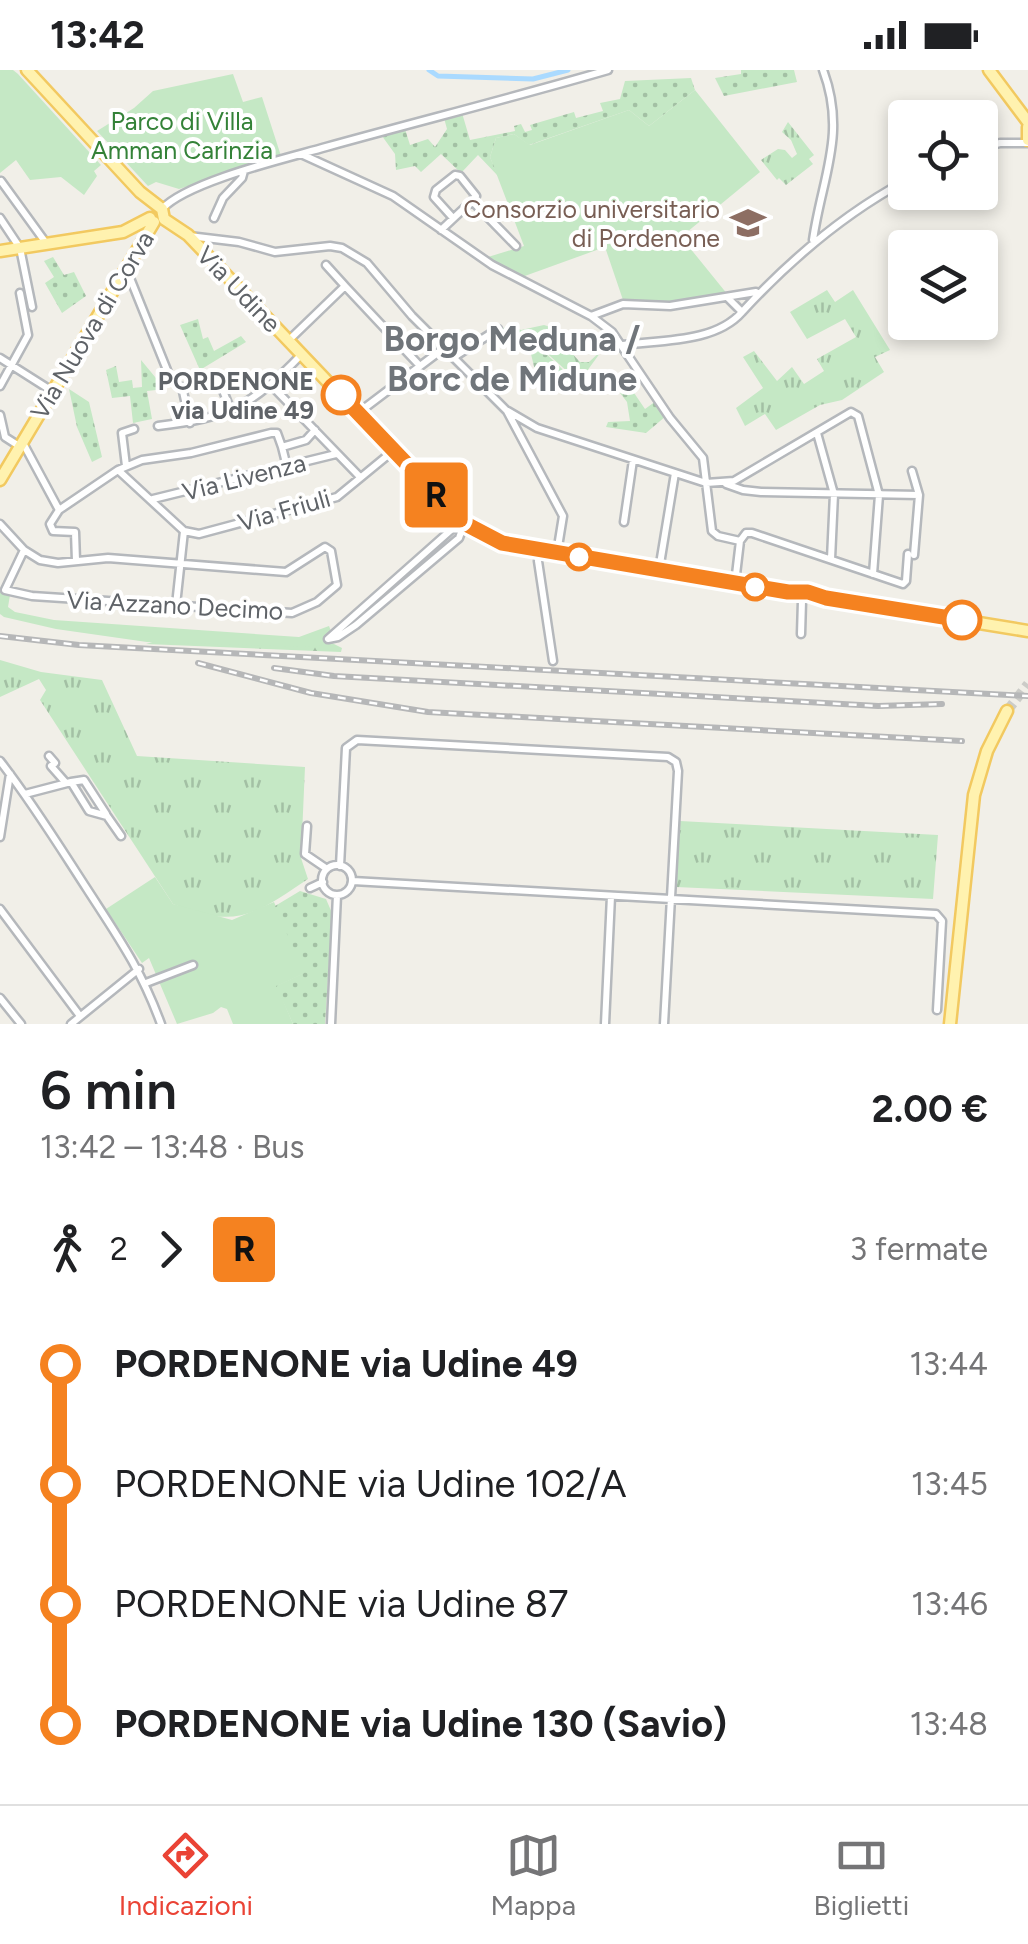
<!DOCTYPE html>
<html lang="it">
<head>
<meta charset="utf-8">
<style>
	body { margin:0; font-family:Figtree,sans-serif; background:#f6f6f6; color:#202124; height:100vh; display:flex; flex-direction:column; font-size:38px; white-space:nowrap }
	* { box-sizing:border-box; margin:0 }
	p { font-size:32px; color:#757577 }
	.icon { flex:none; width:55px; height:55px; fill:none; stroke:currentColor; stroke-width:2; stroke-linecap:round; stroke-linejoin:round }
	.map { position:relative; height:954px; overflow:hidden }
	.details { display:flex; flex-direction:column; background:#fff; flex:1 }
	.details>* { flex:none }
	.badge { padding:0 20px; border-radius:8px; font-size:35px; line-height:65px }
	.tools { position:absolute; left:888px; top:30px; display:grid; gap:20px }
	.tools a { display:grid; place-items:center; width:110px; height:110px; border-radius:10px; background:#fff; box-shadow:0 5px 15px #0003; font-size:50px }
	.map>.badge { position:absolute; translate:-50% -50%; box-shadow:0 0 0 5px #fff }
	.legs { display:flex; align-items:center; gap:15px; height:110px; padding:0 40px; font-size:32px }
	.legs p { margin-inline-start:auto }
	.headline { display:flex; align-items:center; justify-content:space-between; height:170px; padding:0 40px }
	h1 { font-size:55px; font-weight:600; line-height:75px }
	ul { padding:0 40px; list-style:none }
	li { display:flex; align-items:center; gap:35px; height:120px; font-size:38px }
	li i { display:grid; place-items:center; width:15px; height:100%; margin:0 12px; background:currentColor }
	li i::after { content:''; width:25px; height:25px; margin:-12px; border:8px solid; border-radius:50%; background:#fff }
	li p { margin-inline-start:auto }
	li:first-child i { background:linear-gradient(#0000 50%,currentColor 0) }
	li:last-child i { background:linear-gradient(currentColor 50%,#0000 0) }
	.status { display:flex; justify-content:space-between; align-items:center; height:70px; padding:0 50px; background:#fff; direction:ltr }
	.status svg { height:28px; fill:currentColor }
	.menu { display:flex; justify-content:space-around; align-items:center; height:140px; border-top:2px solid #e0e0e0; background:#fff; font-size:28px; color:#757577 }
	.menu a { display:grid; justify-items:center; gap:5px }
	.menu .on { color:#ea4335 }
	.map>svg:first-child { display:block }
</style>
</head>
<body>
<div class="status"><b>13:42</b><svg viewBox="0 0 49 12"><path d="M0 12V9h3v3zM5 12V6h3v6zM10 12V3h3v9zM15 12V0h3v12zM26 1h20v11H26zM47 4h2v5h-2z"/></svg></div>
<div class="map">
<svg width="1028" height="954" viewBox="0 0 1028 954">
	<defs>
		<pattern id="grass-tufts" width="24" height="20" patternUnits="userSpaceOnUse" patternTransform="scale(2.5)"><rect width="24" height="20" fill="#c5e8c5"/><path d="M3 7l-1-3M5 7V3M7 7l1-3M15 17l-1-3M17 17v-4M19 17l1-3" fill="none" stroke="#a3c0a4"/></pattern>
		<pattern id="forest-firs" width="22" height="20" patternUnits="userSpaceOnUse" patternTransform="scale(2.5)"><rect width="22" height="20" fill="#c5e8c5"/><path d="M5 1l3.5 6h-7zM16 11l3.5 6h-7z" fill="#a3c0a4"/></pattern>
		<pattern id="garden-dots" width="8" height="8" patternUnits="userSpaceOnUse" patternTransform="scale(2.5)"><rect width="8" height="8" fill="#c5e8c5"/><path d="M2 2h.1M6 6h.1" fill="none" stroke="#a3c0a4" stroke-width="1.8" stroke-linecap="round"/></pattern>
	</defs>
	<rect width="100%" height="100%" fill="#f1efe8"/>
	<path fill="url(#grass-tufts)" d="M788 52 814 85 809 89 813 94 786 115 779 108 777 110 761 90 778 79 785 80 792 88 797 84 791 70 782 62Z
		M827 220 835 232 853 220 890 280 875 287 884 302 842 330 820 335 776 360 765 344 745 356 736 338 763 318 743 287 754 281 777 311 792 297 804 314 824 301 817 289 856 267 845 249 807 269 790 242Z
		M544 255 557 259 555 265 580 292H589L603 279 579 312 521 260Z
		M0 590 41 602 102 610 137 686 305 697 301 788 308 809C256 844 236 860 173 834L40 630 46 620 39 609 0 627Z
		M680 751 938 765 933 829 676 817Z"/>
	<path fill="url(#forest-firs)" d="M159 570 306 576 330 572 342 578 341 582 146 574Z"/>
	<path fill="#c5e8c5" d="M0 0H13L18 4 101 95 94 101 97 106 84 125 61 107 30 110 16 90 0 103Z
		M233 4 243 32 262 27 281 86 179 119 156 112 148 116 97 61 134 38 153 21Z
		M695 20 760 102 681 167 728 225 664 232 623 230 605 177 522 207 488 187 524 176 490 87 496 68 514 64 530 75 629 40 649 56Z
		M0 522 10 525 8 537 15 542 54 550 299 567 329 556 335 572 313 577 147 572 56 559 4 547 0 544Z
		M155 807 173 834 232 850 274 832 305 903 277 916 293 954H233L227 939 221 937 213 943 177 954 149 888 142 893 106 839Z"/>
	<path fill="url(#garden-dots)" d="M741 0H794L797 12 724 26 715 8 741 4Z
		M691 8 695 20 649 56 629 40 529 75 514 64 496 68 490 87 498 106 478 85 461 103 441 84 421 102 415 96 396 100 395 84 382 66 405 59 410 75 428 69 435 77 447 59 444 48 462 43 470 70 515 61 514 56 521 54 525 62 532 60 530 55 574 42 576 48 603 41 600 33 620 29 625 11Z
		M53 187 64 205 74 202 86 226 62 243 45 213 54 207 44 191Z
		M198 249 203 269 208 267 214 281 241 266 246 272 200 300 180 255Z
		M512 256 521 260 577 313 573 320 563 319 562 307 537 309 531 284 522 272 515 274 509 267 497 274 494 269 504 262 503 258Z
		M141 290 165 319 147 321 152 349 133 353 130 326 112 328 106 300 116 296 119 312 132 310 133 318 142 317Z
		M630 317 645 339 656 331 666 346 646 363 606 357 608 352 630 351 627 332 617 319 622 323Z
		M69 319 89 332 102 387 92 392 77 357Z
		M300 821 326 829 332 843 325 954H293L276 916 304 903 275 836Z"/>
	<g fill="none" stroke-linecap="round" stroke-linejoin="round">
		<path stroke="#aadaff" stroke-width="5" d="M429 0 438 6 533 9 568 0"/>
		<path stroke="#ccccc8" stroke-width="10" stroke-dasharray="10 5" stroke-linecap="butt" d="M1007 641 1028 614"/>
		<defs>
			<path id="minor" d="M980 78 1000 73H1028
				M301 84 393 126 492 195 591 246 612 262 670 348 703 388 712 461 718 466 740 471 735 513
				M1 111 46 173
				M472 131 516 176
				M162 139C188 111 288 88 326 77 420 51 515 27 608 0
				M0 148 20 178 32 237
				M214 148 223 128 242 108 244 101
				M441 160 474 129 476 126 460 106 455 105 436 120 434 127 453 148
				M189 166 239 172 275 182 330 176 342 178 367 193 412 246 507 341 563 446 557 483
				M813 170C822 107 847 64 823 0
				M326 195 345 216
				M126 198 169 305
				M728 228 742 242C790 190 842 145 905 111
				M591 246 623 234 670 236 756 222
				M288 271 345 216 420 296
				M623 275C660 270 715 273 742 242
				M454 287 498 259
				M0 288 52 321
				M220 313 231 341
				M0 316 28 265 20 223
				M272 316 360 407
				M182 317 190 353
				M508 341 537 358 706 413 734 411 851 342 858 346 879 425 873 504
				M358 343 444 278
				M0 345 5 367 19 376
				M158 356C228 348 252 336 301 285
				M817 363 834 424 831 489
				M23 373 59 440
				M282 377 287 397
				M126 396 122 363 134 359
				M118 400 142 390 191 383 271 363H277L282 377 306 370 315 360
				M912 401 919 425
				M726 414 743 420 761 422 919 425 914 485
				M153 429 336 384
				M460 452 328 569 338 567 356 555 459 468 464 454
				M624 452 633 390
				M0 454 24 480 40 490 58 493 108 488 286 502 325 477 331 481 337 515 317 532 292 543 32 526 5 520 24 480
				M184 461 199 464 337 427 393 381
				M740 471 746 463H752L903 514 906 511 908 484
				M539 482 538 491 553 591
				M76 491 75 462 53 461 50 454 59 440 118 400 184 461
				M659 500 675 403
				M176 535 184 461
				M801 564 802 531
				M49 686 55 693 51 696 66 713
				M0 691C32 732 59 776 87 819 118 867 141 899 161 954
				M71 712 84 710 106 744
				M25 724 71 712 89 741 107 746 121 766
				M307 756 305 784 327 799
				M0 767 10 704
				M322 810a15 15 0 1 1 30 0a15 15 0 1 1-30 0Z
				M340 796 346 678 357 670 668 687 676 692 678 701 664 954
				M353 811 936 844 942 851 937 940
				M310 818 323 812
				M0 839 80 946
				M146 913 193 895
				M0 928 21 954
				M71 954 139 899
				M331 954 337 825
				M605 954 611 826"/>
			<path id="major" d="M27 0 140 122 162 139 164 149 188 165 461 452 482 465 518 477 788 522 808 521 826 528 1028 561
				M989 0 1028 52
				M1028 57V70
				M0 181 123 162 150 148
				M0 410 154 152
				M950 954 974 725 987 681 1007 641"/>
		</defs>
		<use href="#minor" stroke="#b5b8bc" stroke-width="11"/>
		<use href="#major" stroke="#f2c960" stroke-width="15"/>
		<use href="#minor" stroke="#fff" stroke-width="6"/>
		<use href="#major" stroke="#fff2af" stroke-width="10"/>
		<defs>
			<path id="rail" d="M0 566 79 575 1028 626
				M198 593 311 623 428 642 962 671
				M274 598 334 606 878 636 942 634"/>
		</defs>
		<use href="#rail" stroke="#b6b7b8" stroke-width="6"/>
		<use href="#rail" stroke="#fff" stroke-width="2.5" stroke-dasharray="8" stroke-linecap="butt"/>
	</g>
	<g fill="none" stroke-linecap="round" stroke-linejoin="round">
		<defs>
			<path id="line-1" d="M341 325 462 452 502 473 788 522H808L826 528 962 550"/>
		</defs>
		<use href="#line-1" stroke="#fff" stroke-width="22"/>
		<use href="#line-1" stroke="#f58220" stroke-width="15"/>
	</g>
	<defs>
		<symbol id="university-bare" viewBox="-9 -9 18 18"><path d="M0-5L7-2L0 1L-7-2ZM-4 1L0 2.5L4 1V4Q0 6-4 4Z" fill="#8d6e63" stroke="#fff" stroke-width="2.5" paint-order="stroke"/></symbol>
	</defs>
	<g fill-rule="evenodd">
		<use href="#university-bare" x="723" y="128" width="50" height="50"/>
	</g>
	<g fill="#fff" stroke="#f58220" stroke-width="5">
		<circle cx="341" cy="325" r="18"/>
		<circle cx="579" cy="487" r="12"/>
		<circle cx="755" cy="517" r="12"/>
		<circle cx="962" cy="550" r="18"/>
	</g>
	<g text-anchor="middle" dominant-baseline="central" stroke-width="8" stroke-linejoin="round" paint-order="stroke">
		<g font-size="25" fill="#348238" stroke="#fff">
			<text x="182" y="51">Parco di Villa<tspan x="182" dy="29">Amman Carinzia</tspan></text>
		</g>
		<g font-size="25" fill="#785e54" stroke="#fff" text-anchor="end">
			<text x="720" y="139">Consorzio universitario<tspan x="720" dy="29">di Pordenone</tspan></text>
		</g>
		<g font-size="25" fill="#5f6368" stroke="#fff">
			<text transform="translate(239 219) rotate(46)">Via Udine</text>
			<text transform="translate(92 255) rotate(-59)">Via Nuova di Corva</text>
			<text transform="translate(244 407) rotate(-14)">Via Livenza</text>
			<text transform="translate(284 440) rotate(-16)">Via Friuli</text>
			<text transform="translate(175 535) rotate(3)">Via Azzano Decimo</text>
		</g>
		<g font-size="25" font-weight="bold" fill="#5f6368" stroke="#fff" text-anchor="end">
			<text x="314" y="311">PORDENONE<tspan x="314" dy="29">via Udine 49</tspan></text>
		</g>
		<g font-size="35" font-weight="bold" fill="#70757a" stroke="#fff">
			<text x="512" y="269">Borgo Meduna /<tspan x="512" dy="40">Borc de Midune</tspan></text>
		</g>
	</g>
</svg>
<div class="tools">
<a><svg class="icon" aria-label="locate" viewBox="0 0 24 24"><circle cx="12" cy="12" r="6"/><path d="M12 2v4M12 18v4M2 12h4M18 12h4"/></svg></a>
<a><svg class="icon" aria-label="layers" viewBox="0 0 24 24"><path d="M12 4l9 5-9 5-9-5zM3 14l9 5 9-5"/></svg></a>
</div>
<b class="badge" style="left:436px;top:425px;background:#f58220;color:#111">R</b>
</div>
<section class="details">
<div class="headline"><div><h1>6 min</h1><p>13:42 – 13:48 · Bus</p></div><b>2.00 €</b></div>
<div class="legs"><svg class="icon" aria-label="walk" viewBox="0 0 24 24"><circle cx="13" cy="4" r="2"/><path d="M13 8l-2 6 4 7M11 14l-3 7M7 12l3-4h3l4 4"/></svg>2<svg class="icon" aria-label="forward" viewBox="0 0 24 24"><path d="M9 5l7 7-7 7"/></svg><b class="badge" style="background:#f58220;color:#111">R</b><p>3 fermate</p></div>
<ul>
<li><i style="color:#f58220"></i><b>PORDENONE via Udine 49</b><p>13:44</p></li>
<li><i style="color:#f58220"></i><span>PORDENONE via Udine 102/A</span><p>13:45</p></li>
<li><i style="color:#f58220"></i><span>PORDENONE via Udine 87</span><p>13:46</p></li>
<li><i style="color:#f58220"></i><b>PORDENONE via Udine 130 (Savio)</b><p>13:48</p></li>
</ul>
</section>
<nav class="menu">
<a class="on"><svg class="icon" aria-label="directions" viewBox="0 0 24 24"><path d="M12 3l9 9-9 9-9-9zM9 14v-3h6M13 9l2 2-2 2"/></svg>Indicazioni</a>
<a><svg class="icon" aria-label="map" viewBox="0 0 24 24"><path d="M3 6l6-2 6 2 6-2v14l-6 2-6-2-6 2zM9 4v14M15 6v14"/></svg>Mappa</a>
<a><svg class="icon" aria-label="tickets" viewBox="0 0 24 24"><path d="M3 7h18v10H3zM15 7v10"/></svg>Biglietti</a>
</nav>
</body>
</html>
